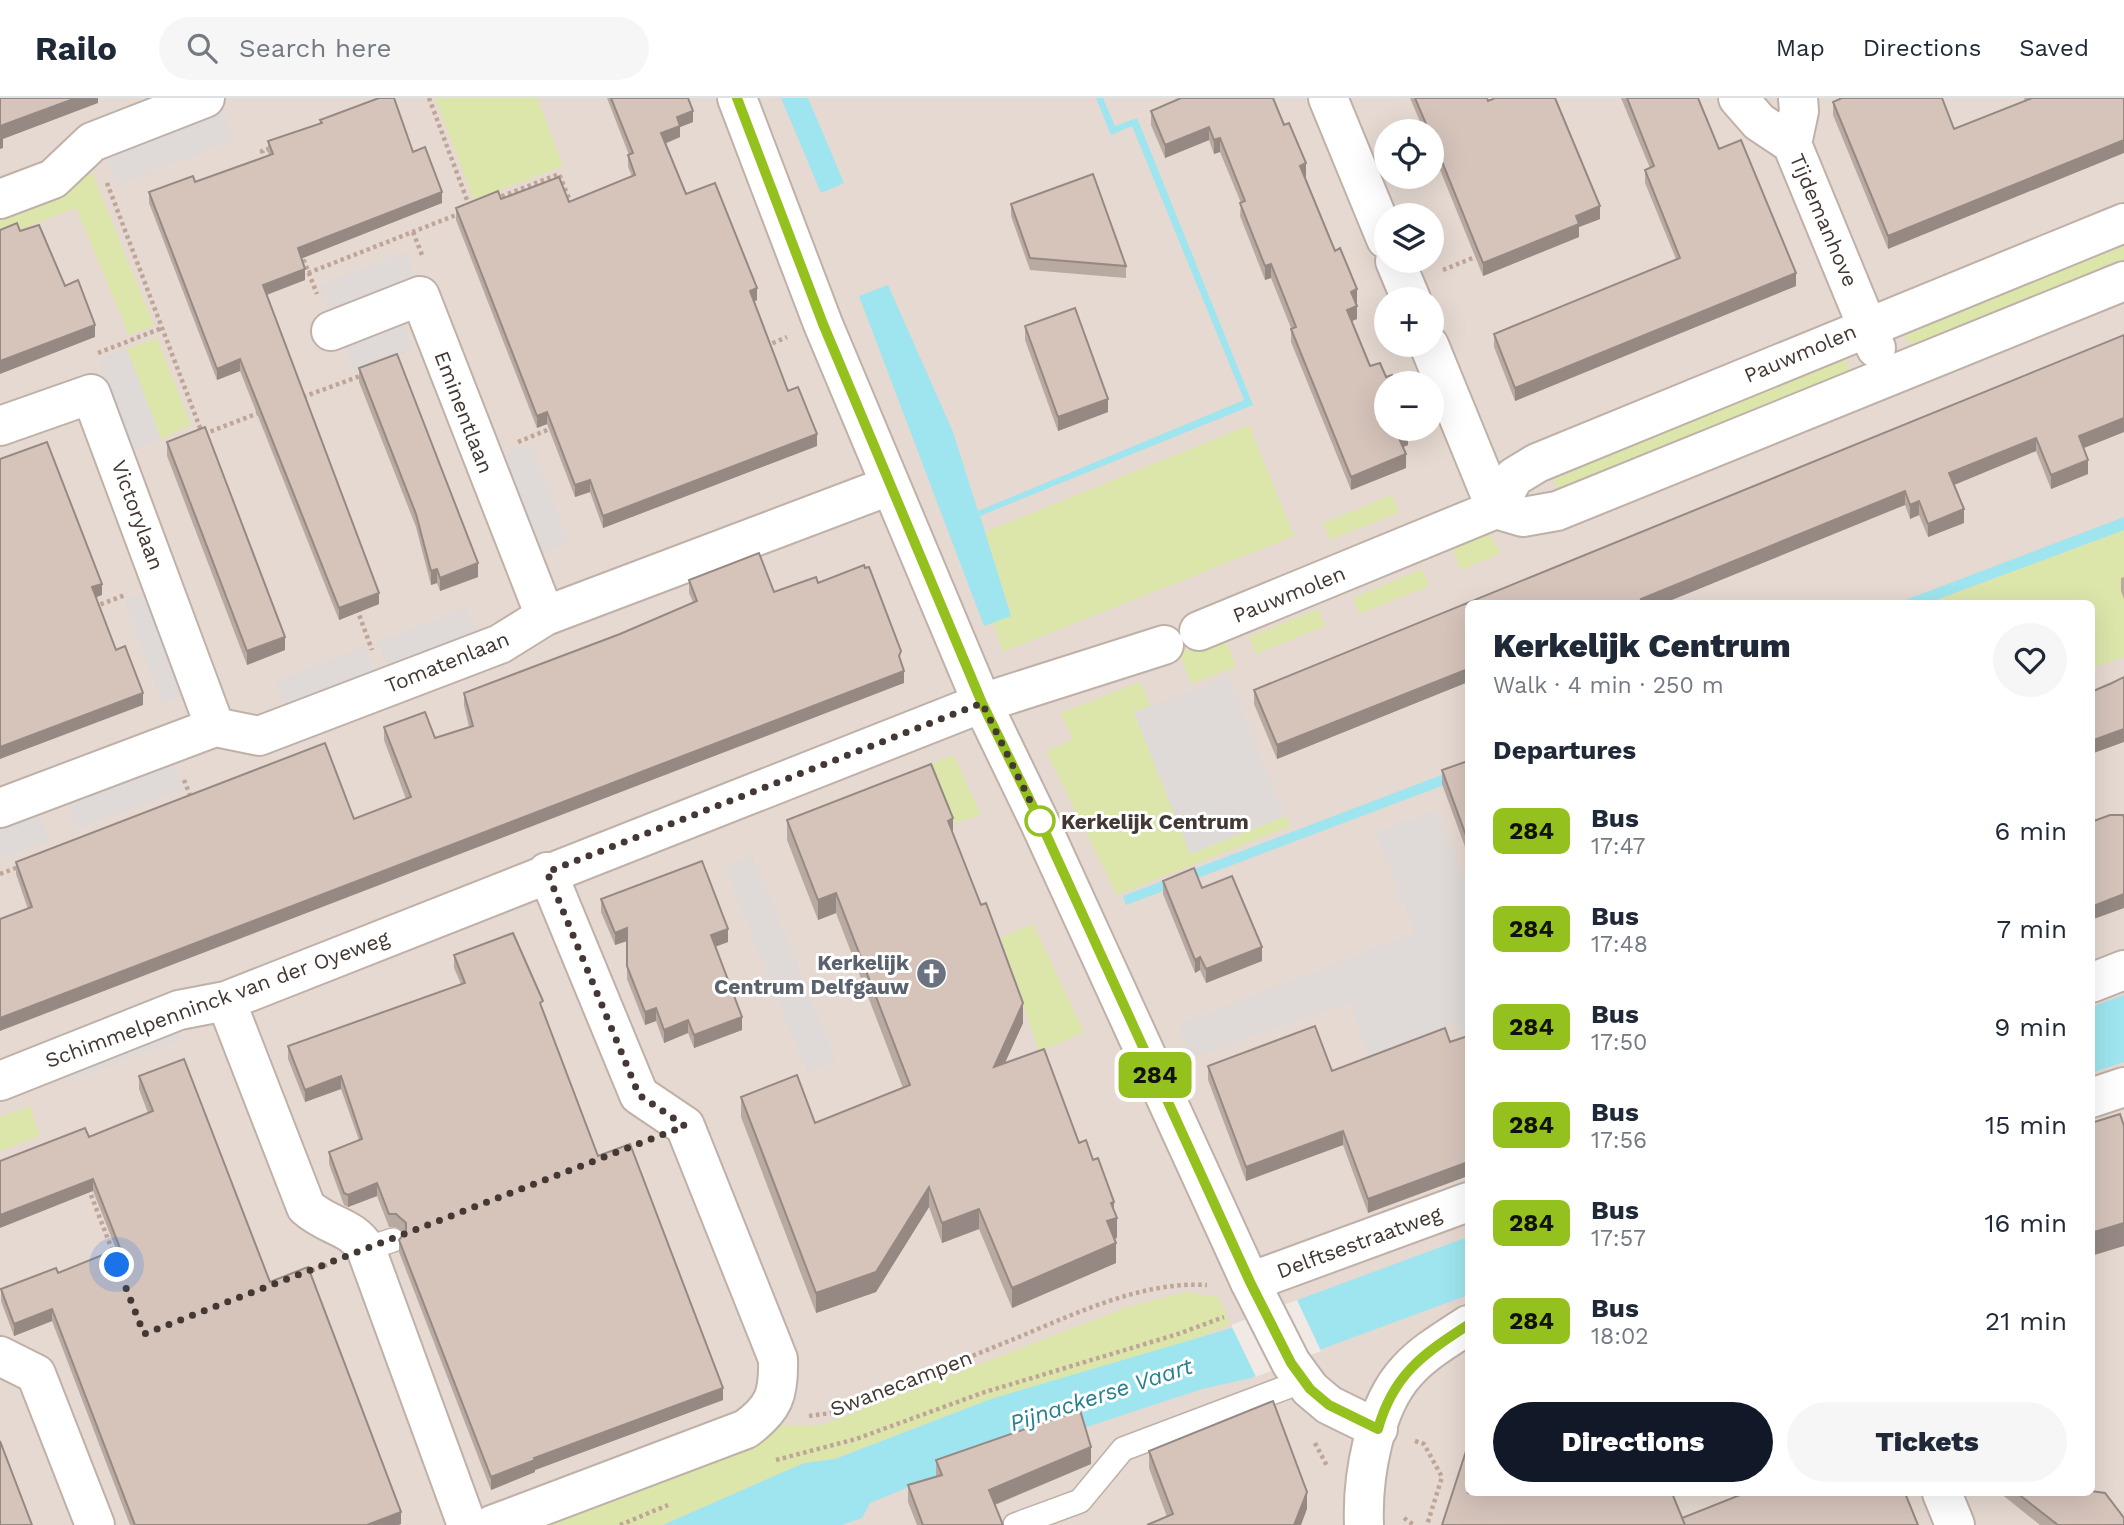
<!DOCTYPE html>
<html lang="en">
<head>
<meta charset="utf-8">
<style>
	body { margin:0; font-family:"Work Sans",sans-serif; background:#f6f6f7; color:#1f2937; height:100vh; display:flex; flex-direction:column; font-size:26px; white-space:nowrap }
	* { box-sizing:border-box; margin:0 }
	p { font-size:23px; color:#747a83 }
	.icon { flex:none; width:38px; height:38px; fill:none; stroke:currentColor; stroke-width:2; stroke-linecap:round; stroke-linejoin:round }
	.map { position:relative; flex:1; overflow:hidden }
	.side { position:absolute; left:1465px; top:502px; width:630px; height:896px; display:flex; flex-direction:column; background:#fff; border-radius:10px; box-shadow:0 7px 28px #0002 }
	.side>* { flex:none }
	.badge { padding:0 14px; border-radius:10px; font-size:24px; line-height:46px }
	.fabs { position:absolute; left:1374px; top:21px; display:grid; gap:14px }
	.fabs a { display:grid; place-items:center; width:70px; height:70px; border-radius:50%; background:#fff; box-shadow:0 7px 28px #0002; font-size:35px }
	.you { position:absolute; width:35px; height:35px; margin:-18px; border:5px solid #fff; border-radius:50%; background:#1a73e8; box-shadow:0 0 0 10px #1a73e833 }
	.map>.badge { position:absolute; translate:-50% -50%; box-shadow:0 0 0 4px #fff }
	h2 { padding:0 28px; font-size:26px; line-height:63px }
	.round { display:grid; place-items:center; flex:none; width:74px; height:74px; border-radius:37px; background:#f6f6f7 }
	.overview { display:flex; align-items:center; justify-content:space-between; height:119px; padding:0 28px }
	h1 { font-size:33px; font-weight:800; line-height:52px }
	.primary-button { display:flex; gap:14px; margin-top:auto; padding:14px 28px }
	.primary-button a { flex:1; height:80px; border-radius:42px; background:#111827; color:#fff; font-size:28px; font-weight:800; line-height:80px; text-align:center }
	.primary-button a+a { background:#f6f6f7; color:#1f2937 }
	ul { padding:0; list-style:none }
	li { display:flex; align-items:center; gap:21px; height:98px; padding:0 28px }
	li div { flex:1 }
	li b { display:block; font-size:26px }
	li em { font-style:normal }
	li .badge { min-width:77px; font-weight:700; text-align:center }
	header { display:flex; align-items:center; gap:42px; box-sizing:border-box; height:98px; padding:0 35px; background:#fff; border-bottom:2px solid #e0e1e3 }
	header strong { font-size:33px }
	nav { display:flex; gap:38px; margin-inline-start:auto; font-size:24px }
	.search { width:490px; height:63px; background:#f6f6f7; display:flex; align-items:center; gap:18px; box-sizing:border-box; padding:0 24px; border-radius:38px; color:#747a83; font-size:26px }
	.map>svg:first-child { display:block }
</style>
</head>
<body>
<header>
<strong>Railo</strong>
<div class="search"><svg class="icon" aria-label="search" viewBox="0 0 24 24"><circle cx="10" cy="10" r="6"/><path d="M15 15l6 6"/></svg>Search here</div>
<nav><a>Map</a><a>Directions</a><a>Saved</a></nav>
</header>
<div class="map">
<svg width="2124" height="1427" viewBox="0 0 2124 1427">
	<rect width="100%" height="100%" fill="#f1e9e3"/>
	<path fill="#e5d9d1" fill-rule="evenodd" d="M0 0H2124V1427H0ZM1386 33H1432V79H1386ZM1386 117H1432V163H1386ZM1386 201H1432V247H1386ZM1386 285H1432V331H1386ZM1468 506H2091V1395H1468Z"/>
	<path fill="#dce6ab" d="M435 0H537L563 68 474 102Z
		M89 67 154 228 129 237 76 110 0 139V119L71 93Z
		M2124 136V165L1920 247 1912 246 1905 241 1904 232Z
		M157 240 191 327 161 341 127 251Z
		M1845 258 1850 272 1845 279 1560 396 1549 373Z
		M1249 327 1294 438 1003 554 993 524 1011 518 985 434Z
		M1392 397 1399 414 1330 442 1323 425Z
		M2124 432V559L2091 571V506H1925Z
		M1481 434 1489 436 1501 455 1461 472 1450 445Z
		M1422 471 1429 488 1359 516 1353 500Z
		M1318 511 1325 528 1256 556 1249 539Z
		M1223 536 1236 568 1192 586 1179 555Z
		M1140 584 1150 608 1134 614 1190 755 1285 718 1291 728 1117 797 1046 653 1073 641 1060 615Z
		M954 657 981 717 948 727 822 729 814 710Z
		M1033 826 1084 934 1039 954 1001 839Z
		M30 1008 40 1038 0 1053V1019Z
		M1186 1194 1219 1199 1230 1226 1186 1245 991 1301 834 1361 804 1365 663 1427H525L785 1327H822L1127 1209Z"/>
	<path fill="#dfdad8" d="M222 13 233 42 117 87 106 57Z
		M406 154 418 184 402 224 412 252 355 274 320 187Z
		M127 251 161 341 133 352 98 262Z
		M531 346 569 445 539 456 502 357Z
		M153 492 191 594 162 605 124 503Z
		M467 510 478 539 389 573 377 544Z
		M365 548 376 578 286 613 275 584Z
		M1228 579 1285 718 1190 756 1134 614Z
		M172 662 183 691 78 731 67 702Z
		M38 712 50 742 0 761V727Z
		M1436 712 1468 793V939L1463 941 1455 925 1369 958 1350 904 1191 960 1179 926 1415 835 1376 734Z
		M753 758 836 963 807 974 725 770Z
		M179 929 183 940 67 984 62 974Z"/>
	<path fill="#9ee5ef" d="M781 0H808L844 85 821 95Z
		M1096 0H1103L1115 28 1137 20 1253 307 980 418 1011 518 984 528 859 198 888 187 953 334 978 413 1244 302 1132 28 1111 37Z
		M2124 419V432L1925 506H1895Z
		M1468 667V678L1126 807 1123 798Z
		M2124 897V964L2091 975V909Z
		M1468 1139V1197L1319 1252 1251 1280 1202 1291 926 1382 870 1405 862 1420 842 1427H663L804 1365 835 1361 991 1301 1235 1229 1300 1201Z"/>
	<path fill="#f1e9e3" d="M1297 1202 1321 1253 1256 1279 1231 1227Z"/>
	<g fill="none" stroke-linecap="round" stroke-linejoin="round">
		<defs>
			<path id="service" d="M366 1151 393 1142
				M1015 1427 1080 1403 1123 1351 1303 1283"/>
			<path id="minor" d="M1328 0 1386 141
				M1738 0 1759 24 1792 46 1876 250
				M1792 46 1799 13 1798 0
				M0 101 53 81 92 44 205 0
				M1395 163 1411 201
				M331 233 420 198 545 518
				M1429 247 1496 411
				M0 328 91 296 215 629
				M1496 411 1523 419 1557 413 2124 183
				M1199 533 1496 411 1514 379 1537 365 2124 125
				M0 710 215 629 259 638 500 546 545 518 889 388
				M2091 885 2124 872
				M226 903 306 1109C328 1129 351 1127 366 1151L467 1427
				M0 983 179 912 226 903 982 605 1164 547
				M1250 1184 1468 1104
				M0 1258 36 1276 95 1427
				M1942 1395 1955 1427
				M492 1427 746 1331C774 1310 779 1297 778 1261L685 1028 639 997 547 774"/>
			<path id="tertiary" d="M737 0 823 226 982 605 1039 723 1250 1184 1291 1265 1310 1291 1329 1307 1378 1331
				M2091 1000 2124 989
				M1364 1427C1362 1380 1374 1308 1407 1273 1424 1254 1447 1241 1468 1227"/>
		</defs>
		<use href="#service" stroke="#bfb1a8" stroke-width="26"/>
		<use href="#minor" stroke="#bfb1a8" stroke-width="42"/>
		<use href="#tertiary" stroke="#bfb1a8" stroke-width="42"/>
		<path stroke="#bea597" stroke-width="4.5" stroke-dasharray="3.5 3.5" stroke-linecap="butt" d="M429 0 470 110
			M265 62 262 53 271 50
			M107 85 202 335
			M495 101 559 76 572 108
			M413 134 422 157
			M301 155 317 196
			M1443 172 1480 157
			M308 175 461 115
			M766 248 787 239
			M98 255 162 230
			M303 299 363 277
			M204 336 261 314
			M518 344 552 330
			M94 509 125 497
			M357 511 372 552
			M184 682 191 700
			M0 776 21 768
			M91 1097 114 1157
			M305 1175 327 1167
			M809 1318 831 1315C891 1291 950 1267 1009 1243 1071 1218 1139 1183 1207 1187
			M1415 1343 1424 1346 1442 1379 1427 1427
			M1315 1345 1327 1368
			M776 1362 856 1341 982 1295 1178 1236 1224 1219
			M1404 1420 1414 1427
			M620 1427 668 1407"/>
		<use href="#service" stroke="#fff" stroke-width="23"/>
		<use href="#minor" stroke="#fff" stroke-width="38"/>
		<use href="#tertiary" stroke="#fff" stroke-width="38"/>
	</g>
	<path fill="#b8a9a1" d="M607 0H688L693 24 680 29V39L665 46 686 96 757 202 754 204 788 293 817 348 603 430 590 394 575 399 547 326 537 330 456 122V110L501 101 569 104 632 78 628 69V57H629Z
		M1178 0H1273L1357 205H1356L1357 221 1352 223 1370 268 1408 347 1403 349 1406 370 1351 392 1291 244V230L1271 180 1265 182 1240 118 1241 105 1220 54 1214 56 1209 42 1165 60 1151 27V13L1178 1Z
		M1410 0H1487L1488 3 1600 121 1579 129V139L1483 178 1432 52V33H1424Z
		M1621 0H1698L1719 51 1796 188 1515 303 1494 249V236L1676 161 1645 85V72L1650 70Z
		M2024 0H2124L1888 151 1833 17V4L1954 31 2025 3Z
		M320 22 413 54 442 105 301 160 305 182 267 197 379 506 339 522 240 273 217 282 149 105V94L195 84 269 58 268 54V43L320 25Z
		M1011 106 1126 168V180L1030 172 1011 118Z
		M1025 228 1108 314 1058 333 1025 242Z
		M2124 237V334L2083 350 2088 376 2051 391 2036 353 1954 387 1964 425 1928 439 1919 417 1910 421 1905 407 1468 506V584L1277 661 1254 606V592Z
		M359 270 478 479 440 493 437 485 431 487 416 429 359 284Z
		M167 344 285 552 247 567 167 358Z
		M2124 479V501L2121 493V480Z
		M689 482 774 494 818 485 901 565 904 585 28 811 16 776V764L354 721 406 701 384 642V629L435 640 469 629 464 607V595L620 536 693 504 689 495Z
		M1468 663V757L1442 686V672Z
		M787 722 953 736 1023 925 1005 965 1079 1045 1114 1112 1117 1140H1114L1116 1165 1012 1210 979 1131 942 1145 929 1109 876 1194 816 1215 741 1019V999L815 1025 903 990 836 815 818 822 787 742Z
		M1163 783 1202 790 1262 863 1206 885 1200 872 1195 875 1163 796Z
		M601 801 728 844 715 849 742 932 694 950 688 935 664 945 656 923 645 927 627 881V843L615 847 601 814Z
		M454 857 543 912 598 1058 723 1302 535 1372V1374L491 1392 399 1154V1142L404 1136 396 1129H389L377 1098 348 1109 344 1107 329 1066V1054L359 1042 341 991 305 1004 288 961V948L461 886 454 870Z
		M1450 944 1368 1115 1343 1047 1246 1083 1208 982V968L1332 973Z
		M139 978 270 1184 401 1426 398 1427H130L52 1223 14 1238 1 1203V1191L58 1175 116 1151 93 1093 89 1039 148 1015 139 991Z
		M1149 1353 1307 1411 1167 1419 1149 1370Z
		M936 1362 1091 1366 995 1407 1003 1427H917L908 1404V1387L936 1378Z
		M2000 1395H2091L2124 1427H2040Z"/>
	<path fill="#968983" d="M76 0H98V5L3 41V50L0 51V28Z
		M693 13V24L680 29V39L661 47V35L677 19Z
		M1209 29V42L1165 60V47Z
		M1220 40V54L1214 56V42Z
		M2124 42V55L1888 151V138Z
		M1306 65V79L1300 81V68Z
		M442 94V105L298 162V150Z
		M1600 108V121L1579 129V139L1483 178V165L1576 118Z
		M1271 166V180L1265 182V168Z
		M305 171V182L263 198V187Z
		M1796 175V188L1515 303V290Z
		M757 190V202L750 205V193Z
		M1357 191V205L1351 207V194Z
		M1357 208V221L1347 225V212Z
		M95 227V239L0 276V263Z
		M240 261V273L217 282V271Z
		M1108 301V314L1058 333V319Z
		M547 314V326L537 330V318Z
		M2124 320V334L2079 352V338Z
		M1408 334V347L1398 351V338Z
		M817 336V348L603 430V418Z
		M2036 340V353L1949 389V375Z
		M1406 356V370L1351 392V379Z
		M2088 362V376L2051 391V377Z
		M590 382V394L575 399V387Z
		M1905 393V407L1662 506H1639L1641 501Z
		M1919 403V417L1910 421V407Z
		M1964 411V425L1928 439V426Z
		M478 465V479L440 493V480Z
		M437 471V485L431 487V473Z
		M102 486V497L92 501V489Z
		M379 495V506L339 522V510Z
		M285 539V552L247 567V553Z
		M1468 571V584L1277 661V647Z
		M904 573V585L0 933V920Z
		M143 595V607L0 661V649Z
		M2124 631V644L2091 656V643Z
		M953 720V740L948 723Z
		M836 795V815L818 822V802Z
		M2124 796V810L2091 822V809Z
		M627 830V843L615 847V835Z
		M728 831V844L711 850V837Z
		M1262 849V863L1206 885V871Z
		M1200 859V872L1195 875V862Z
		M1023 905V925L994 989V969Z
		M656 910V923L645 927V914Z
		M742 919V932L694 950V937Z
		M688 922V935L664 945V932Z
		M341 978V991L305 1004V992Z
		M1343 1033V1047L1246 1083V1069Z
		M1468 1064V1078L1368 1115V1101Z
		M93 1081V1093L0 1130V1117Z
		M377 1085V1098L348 1109V1097Z
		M929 1089V1109L876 1194 816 1215V1195Z
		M1114 1104V1121L1117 1120V1140L1107 1143V1123L1111 1105Z
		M979 1111V1131L942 1145V1125Z
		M2124 1125V1148L2091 1158V1135Z
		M1116 1145V1165L1012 1210V1190Z
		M52 1211V1223L14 1238V1226Z
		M723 1290V1302L535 1372V1374L491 1392V1379L534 1360Z
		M1091 1349V1366L989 1409V1392Z
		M1307 1394V1411L1301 1427H1294Z
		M401 1414V1426L398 1427H367Z"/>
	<path fill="#d6c4bb" stroke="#968983" stroke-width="2" d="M0 0H76L0 28Z
		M379 0H394L413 54 425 49 442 94 298 150 305 171 263 187 379 495 339 510 240 261 217 271 149 94 193 78 195 84 273 56 268 43 322 25 320 22Z
		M611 0H688L693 13 677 19 680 28 661 35 686 96 715 85 757 190 750 193 788 293 798 289 817 336 603 418 590 382 575 387 547 314 537 318 456 110 498 93 501 101 559 79 569 104 635 77 628 57 633 55Z
		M1181 0H1273L1284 27 1289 25 1306 65 1300 68 1335 153 1340 150 1357 191 1351 194 1357 208 1347 212 1370 268 1380 265 1386 279 1392 277 1395 285H1386V331H1407L1408 334 1398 338 1406 356 1351 379 1291 231 1296 229 1271 166 1265 168 1240 105 1245 103 1220 40 1214 42 1209 29 1165 47 1151 13Z
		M1415 0H1487L1488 3 1495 0H1555L1600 108 1576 118 1579 126 1483 165 1432 39V33H1429Z
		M1627 0H1698L1719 51 1741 42 1796 175 1515 290 1494 236 1680 160 1645 72 1654 68Z
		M1842 0H1942L1954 31 2030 1 2029 0H2124V42L1888 138 1833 4Z
		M1093 76 1126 168 1030 160 1011 106Z
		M17 125 20 133 39 127 65 188 78 182 95 227 0 263V132Z
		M1075 210 1108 301 1058 319 1025 228Z
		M2124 237V320L2079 338 2088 362 2051 377 2036 340 1949 375 1964 411 1928 426 1919 403 1910 407 1905 393 1641 501 1639 506H1468V571L1277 647 1254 592Z
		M397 256 478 465 440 480 437 471 431 473 416 416 359 270Z
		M205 329 285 539 247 553 167 344Z
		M47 344 102 486 92 489 116 552 125 548 143 595 0 649V361Z
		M759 455 774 494 816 479 818 485 864 467 865 470 869 469 901 553 899 558 904 573 0 920V821L32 809 16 764 325 645 354 721 411 699 384 629 425 614 435 640 473 628 464 595 620 536 697 503 689 482Z
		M2124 579V631L2091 643V594L2112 585Z
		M1468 663V743L1442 672Z
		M931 666 953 720 948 723 981 807 986 805 1023 905 994 969 1044 951 1079 1045 1086 1042 1093 1062 1098 1060 1114 1104 1111 1105 1117 1120 1107 1123 1116 1145 1012 1190 979 1111 942 1125 929 1089 876 1174 816 1195 741 999 797 977 815 1025 910 987 836 795 818 802 787 722Z
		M2110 717H2123L2124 720V796L2091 809V724Z
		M702 763 728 831 711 837 742 919 694 937 688 922 664 932 656 910 645 914 627 868V830L615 835 601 801Z
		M1194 770 1202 790 1232 778 1262 849 1206 871 1200 859 1195 862 1163 783Z
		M513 835 543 903 540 905 598 1058 630 1046 723 1290 534 1360 535 1362 491 1379 399 1142 406 1133V1125L396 1116H389L377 1085 348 1097 344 1095 329 1054 362 1041 341 978 305 992 288 948 465 885 454 857Z
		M1315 928 1332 973 1445 930 1450 944 1468 938V1064L1368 1101 1343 1033 1246 1069 1208 968Z
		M184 961 270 1184 308 1169 401 1414 367 1427H135L52 1211 14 1226 1 1191 56 1170 58 1175 120 1150 93 1081 0 1117V1063L85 1030 89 1039 153 1013 139 978Z
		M2120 1016 2124 1028V1125L2091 1135V1025Z
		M1273 1303 1307 1394 1294 1427H1147L1173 1416 1149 1353Z
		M1080 1312 1091 1349 989 1392 1003 1427H923L908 1387 942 1377 936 1362Z
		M0 1343 32 1427H0Z
		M1468 1347V1395H1672L1685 1427H1442Z
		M2091 1393 2105 1395 2124 1420V1427H2058L2017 1395H2091Z
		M1745 1395H1905L1918 1427H1685L1682 1420Z"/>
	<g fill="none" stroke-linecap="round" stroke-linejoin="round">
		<defs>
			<path id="line" d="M737 0 823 226 982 605 1040 723 1250 1184 1291 1265 1310 1291 1329 1307 1378 1331C1393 1277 1423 1256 1468 1227"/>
		</defs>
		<use href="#line" stroke="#fff" stroke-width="16"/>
		<use href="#line" stroke="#95c11f" stroke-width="10"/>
		<path stroke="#433833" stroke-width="7" stroke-dasharray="0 12.6" d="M117 1167 144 1236 685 1028 639 997 547 774 982 605 1040 723"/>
	</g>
	<defs>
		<symbol id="church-disc" viewBox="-11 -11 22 22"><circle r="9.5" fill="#6b7280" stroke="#fff"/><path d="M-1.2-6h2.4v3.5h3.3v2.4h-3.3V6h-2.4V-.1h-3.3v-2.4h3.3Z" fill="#fff"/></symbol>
	</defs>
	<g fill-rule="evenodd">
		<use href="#church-disc" x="914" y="858" width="35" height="35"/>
	</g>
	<circle fill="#fff" stroke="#95c11f" stroke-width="3.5" cx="1040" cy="723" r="14"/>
	<g text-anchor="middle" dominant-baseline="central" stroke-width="6" stroke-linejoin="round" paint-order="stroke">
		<g font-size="21" fill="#433833" stroke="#fff">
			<text transform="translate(1824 122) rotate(67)">Tijdemanhove</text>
			<text transform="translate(1800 255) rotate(-23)">Pauwmolen</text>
			<text transform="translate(464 314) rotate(69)">Eminentlaan</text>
			<text transform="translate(138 417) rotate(70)">Victorylaan</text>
			<text transform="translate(1289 496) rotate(-22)">Pauwmolen</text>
			<text transform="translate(447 564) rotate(-22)">Tomatenlaan</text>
			<text transform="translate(217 901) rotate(-20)">Schimmelpenninck van der Oyeweg</text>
			<text transform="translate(1359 1144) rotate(-20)">Delftsestraatweg</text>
			<text transform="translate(901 1285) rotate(-21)">Swanecampen</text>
		</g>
		<g font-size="21" font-weight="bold" fill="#433833" stroke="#fff" text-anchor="start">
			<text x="1061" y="723">Kerkelijk Centrum</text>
		</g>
		<g font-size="21" font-weight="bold" fill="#5b616d" stroke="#fff" text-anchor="end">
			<text x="909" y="864">Kerkelijk<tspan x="909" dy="24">Centrum Delfgauw</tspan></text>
		</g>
		<g font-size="23" font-style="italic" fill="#28808e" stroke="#fff">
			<text transform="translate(1101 1297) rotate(-18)">Pijnackerse Vaart</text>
		</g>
	</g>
</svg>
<div class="fabs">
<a><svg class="icon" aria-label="locate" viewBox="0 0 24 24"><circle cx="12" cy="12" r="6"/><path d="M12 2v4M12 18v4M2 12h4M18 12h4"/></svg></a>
<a><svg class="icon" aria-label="layers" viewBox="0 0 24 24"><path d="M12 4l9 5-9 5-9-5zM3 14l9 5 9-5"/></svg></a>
<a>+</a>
<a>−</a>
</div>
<div class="you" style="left:117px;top:1167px"></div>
<b class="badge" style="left:1155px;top:977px;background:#95c11f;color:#111">284</b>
<section class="side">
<div class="overview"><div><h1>Kerkelijk Centrum</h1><p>Walk · 4 min · 250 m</p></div><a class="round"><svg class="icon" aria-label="heart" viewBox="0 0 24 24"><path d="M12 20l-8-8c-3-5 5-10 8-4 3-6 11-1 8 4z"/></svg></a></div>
<h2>Departures</h2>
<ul>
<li><span class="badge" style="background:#95c11f;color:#111">284</span><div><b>Bus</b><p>17:47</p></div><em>6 min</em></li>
<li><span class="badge" style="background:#95c11f;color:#111">284</span><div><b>Bus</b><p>17:48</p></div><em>7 min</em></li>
<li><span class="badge" style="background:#95c11f;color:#111">284</span><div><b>Bus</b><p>17:50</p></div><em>9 min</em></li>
<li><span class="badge" style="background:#95c11f;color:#111">284</span><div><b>Bus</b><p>17:56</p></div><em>15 min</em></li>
<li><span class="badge" style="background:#95c11f;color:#111">284</span><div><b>Bus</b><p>17:57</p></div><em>16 min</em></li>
<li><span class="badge" style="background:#95c11f;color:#111">284</span><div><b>Bus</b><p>18:02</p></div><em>21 min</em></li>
</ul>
<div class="primary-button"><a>Directions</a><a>Tickets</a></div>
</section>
</div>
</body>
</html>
